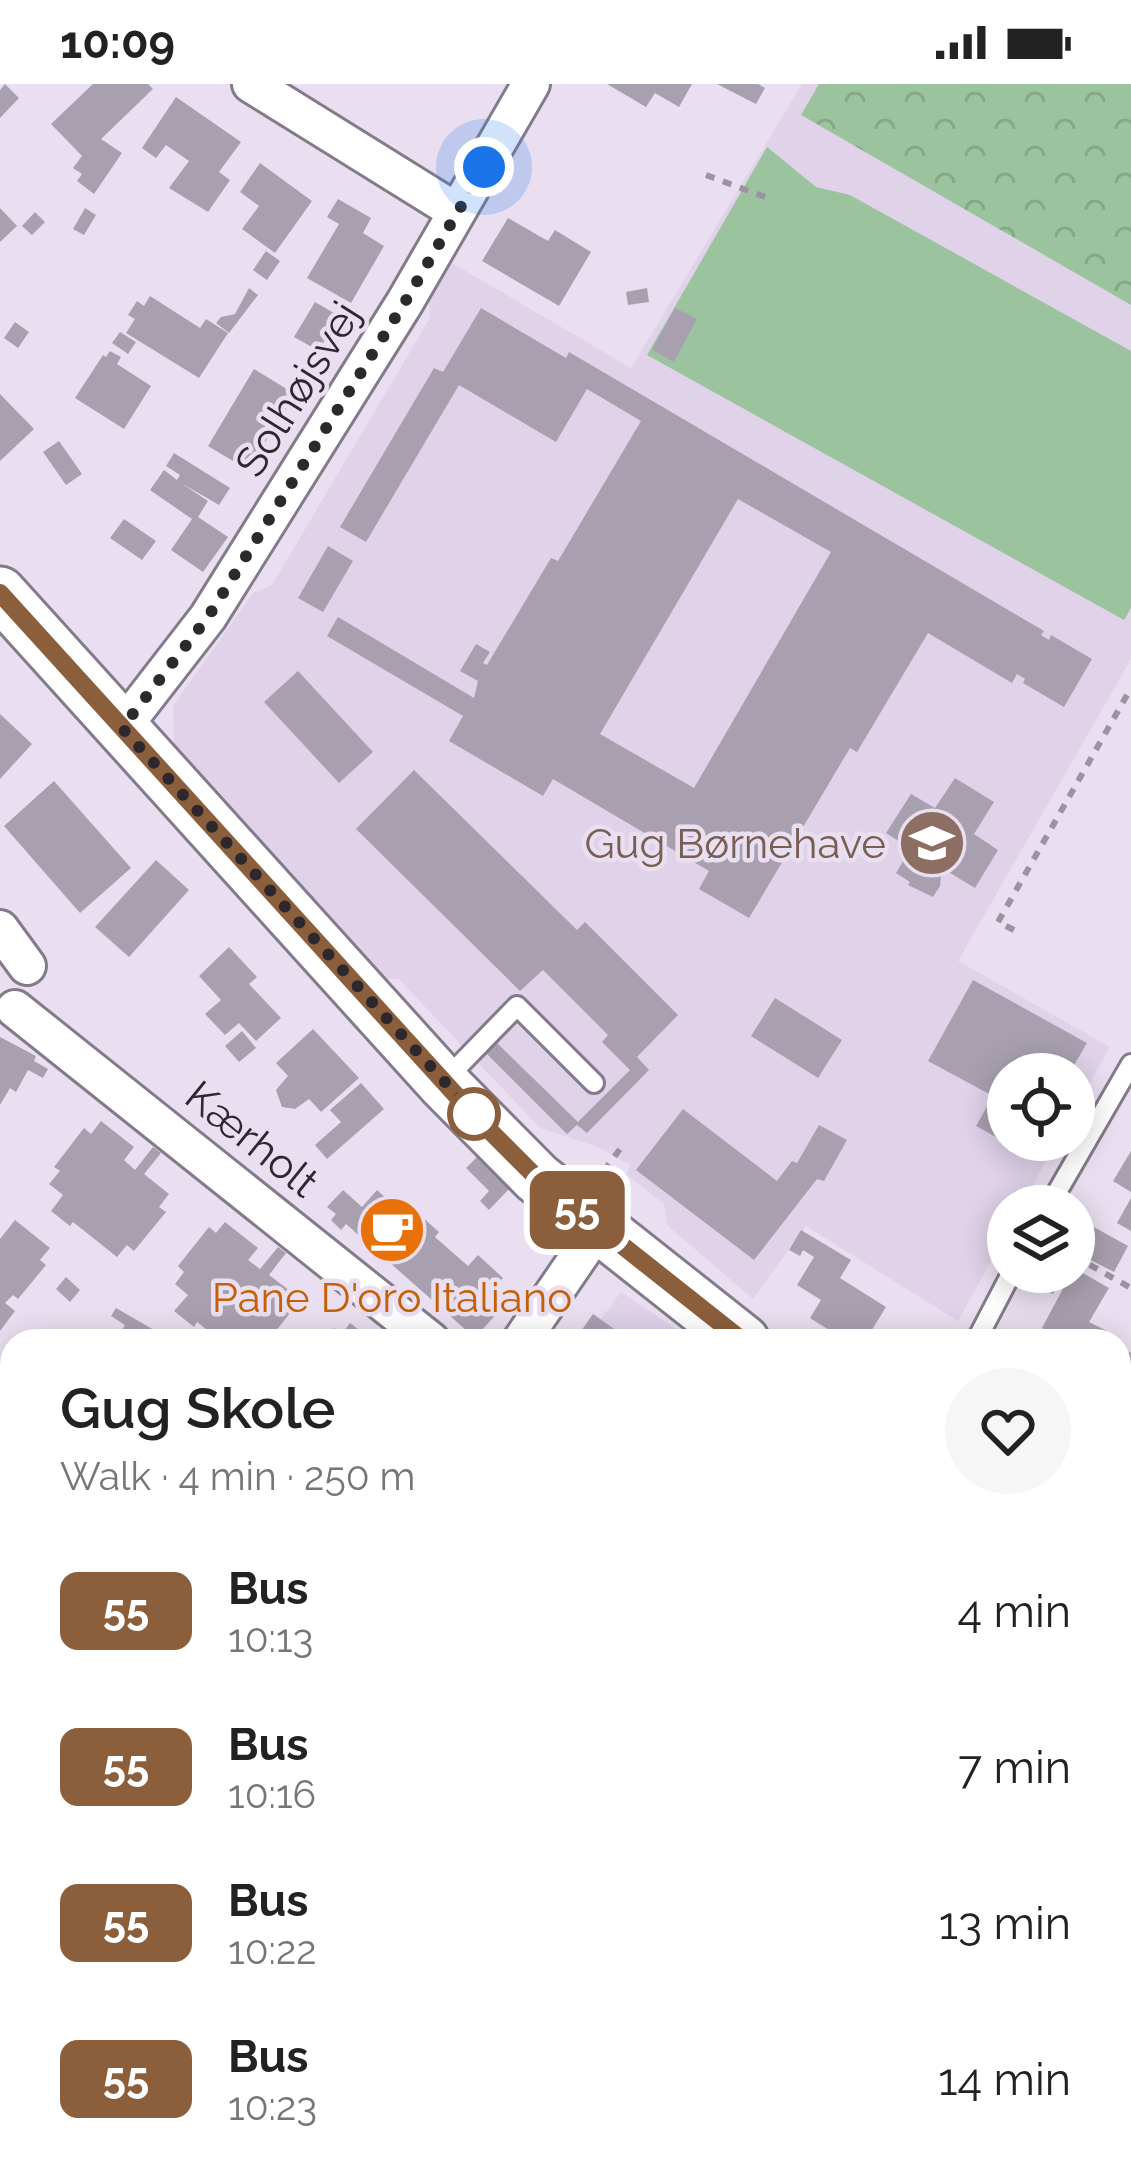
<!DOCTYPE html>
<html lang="en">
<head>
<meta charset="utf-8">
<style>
	body { margin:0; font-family:Raleway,sans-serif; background:#f6f6f6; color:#222; height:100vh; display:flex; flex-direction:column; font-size:45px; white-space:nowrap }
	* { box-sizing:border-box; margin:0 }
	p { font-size:39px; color:#767676 }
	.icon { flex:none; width:66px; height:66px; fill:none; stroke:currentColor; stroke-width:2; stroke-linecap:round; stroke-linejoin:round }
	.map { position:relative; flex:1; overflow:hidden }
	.drawer { position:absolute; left:0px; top:1245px; width:1131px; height:852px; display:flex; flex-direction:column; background:#fff; border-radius:36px 36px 0 0; box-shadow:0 6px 30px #0003 }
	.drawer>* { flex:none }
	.badge { padding:0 24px; border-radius:18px; font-size:42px; line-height:78px }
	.tools { position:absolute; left:987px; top:969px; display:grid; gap:24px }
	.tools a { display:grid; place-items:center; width:108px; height:108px; border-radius:50%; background:#fff; box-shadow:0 6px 30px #0003; font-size:60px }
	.you { position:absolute; width:60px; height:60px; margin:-30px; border:9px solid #fff; border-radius:50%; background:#1a73e8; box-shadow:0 0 0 18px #1a73e833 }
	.map>.badge { position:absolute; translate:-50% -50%; box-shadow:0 0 0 6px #fff }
	.round { display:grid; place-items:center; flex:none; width:126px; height:126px; border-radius:63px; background:#f6f6f6 }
	.head { display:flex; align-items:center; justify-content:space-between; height:204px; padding:0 60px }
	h1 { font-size:57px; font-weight:600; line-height:90px }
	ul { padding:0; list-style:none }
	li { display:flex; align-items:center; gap:36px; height:156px; padding:0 60px }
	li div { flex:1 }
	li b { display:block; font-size:45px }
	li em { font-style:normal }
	li .badge { min-width:132px; font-weight:700; text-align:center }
	.status { display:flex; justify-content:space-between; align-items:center; height:84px; padding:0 60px; background:#fff; direction:ltr }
	.status svg { height:33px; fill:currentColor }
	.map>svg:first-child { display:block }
</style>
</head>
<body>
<div class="status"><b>10:09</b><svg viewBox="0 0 49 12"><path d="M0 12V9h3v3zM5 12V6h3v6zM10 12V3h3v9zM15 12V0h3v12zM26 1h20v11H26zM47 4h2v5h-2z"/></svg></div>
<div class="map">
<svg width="1131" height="2097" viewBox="0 0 1131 2097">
	<defs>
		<pattern id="grass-dots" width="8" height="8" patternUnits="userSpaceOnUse" patternTransform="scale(3)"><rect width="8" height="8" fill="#9bc49e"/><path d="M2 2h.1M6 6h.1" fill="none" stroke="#86a888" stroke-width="1.8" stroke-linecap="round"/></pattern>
		<pattern id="park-crowns" width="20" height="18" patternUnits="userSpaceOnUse" patternTransform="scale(3)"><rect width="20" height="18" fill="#9bc49e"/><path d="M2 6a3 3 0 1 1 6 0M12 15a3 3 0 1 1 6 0" fill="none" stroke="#86a888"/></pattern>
	</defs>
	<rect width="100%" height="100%" fill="#e9dff0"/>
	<path fill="#dfd2e9" d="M802 0H1131V575L958 877 1110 963 1074 1027V990H1008V1056H1058L1021 1122H1008V1146L958 1237 806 1142 753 1215 668 1142 664 1120 626 1090 631 1081 598 1063 540 1044 399 895 386 894 174 662 173 622 253 509 272 501 430 234 429 215 452 179 631 284Z
		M621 1208 694 1257H585Z"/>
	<path fill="url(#grass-dots)" d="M1119 1486 1131 1492V2097H1030L1015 2085H1119Z"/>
	<path fill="url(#park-crowns)" d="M819 0H1131V221L801 31Z"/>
	<path fill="#9bc49e" d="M767 63 816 103 850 111 1131 267V524L1124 536 647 271Z"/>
	<path fill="#a9a0af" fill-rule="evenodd" d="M5 0 19 14 0 34V6Z
		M93 0H148L153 5 101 55 122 69 94 110 77 97 82 90 73 84 82 72 51 40Z
		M607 0H692L679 23 655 9 646 23Z
		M717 0H758L765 4 756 20Z
		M176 13 241 58 219 88 230 96 208 128 169 104 189 77 166 61 156 74 142 64Z
		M260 79 312 117 275 169 242 145 259 122 240 108Z
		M338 115 371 134 363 149 384 162 351 219 307 194 339 140 327 133Z
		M0 124 17 142 0 158Z
		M85 124 96 131 84 151 73 145Z
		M35 128 45 138 32 151 22 142Z
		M508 134 548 157 555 146 591 168 559 222 482 177Z
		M266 167 280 177 267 196 253 186Z
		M249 204 258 211 229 249 216 239 221 233 235 230Z
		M647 204 649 218 628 221 626 208Z
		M150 212 200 244 206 235 228 249 199 294 126 249 135 235 128 231 137 217 144 222Z
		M315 218 339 232 319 267 294 253Z
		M481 224 566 274 569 268 1044 547 1041 551 1049 556 1051 551 1092 575 1064 623 1023 599 1025 595 1017 590 1012 599 928 549 857 668 850 664 749 834 699 805 709 787 553 695 543 712 449 657 463 632 327 552 338 533 474 614 478 597 460 587 476 560 490 568 483 579 487 581 551 474 558 477 641 337 587 305 556 358 459 301 366 458 340 443 434 284 443 288ZM738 415 831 468 694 704 600 650Z
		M675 224 697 235 674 278 652 266Z
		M15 238 29 248 18 264 4 254Z
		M120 248 136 258 128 270 112 259Z
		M110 267 121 273 117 280 151 302 124 345 75 314 103 271 106 273Z
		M254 285 295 310 248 386 208 362Z
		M0 310 34 345 0 377Z
		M59 357 82 390 66 401 43 368Z
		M174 369 230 404 219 421 181 399 208 417 198 433 228 453 203 488 171 466 192 435 150 406 164 386 177 396 180 391 166 382Z
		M124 435 156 457 142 476 110 454Z
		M328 462 353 477 323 528 298 514Z
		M298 587 373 668 339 699 264 618Z
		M0 630 32 660 0 695Z
		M414 686 577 846 585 838 678 931 637 973 649 986 587 1049 577 1041 567 1050 484 967 495 957 578 1038 630 986 602 958 608 951 543 886 520 907 356 745Z
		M955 694 994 718 974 750 998 766 975 804 942 784 940 802 933 813 908 801 910 798 896 789 903 777 917 769 886 749 911 710 935 724Z
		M54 697 131 784 80 829 4 742Z
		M156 776 189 806 129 873 95 843Z
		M229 863 257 893 249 900 281 934 256 957 239 939 225 951 205 930 221 916 199 892Z
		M973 896 1087 959 1069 990H1008V1056H1032L1025 1069 976 1042 993 1012 928 977Z
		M775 914 842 956 818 994 751 952Z
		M313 945 359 994 321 1028 309 1015 295 1025 282 1023 276 1006 288 992 276 979Z
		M242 947 256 964 239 978 225 962Z
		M0 953 36 972 34 977 48 985 43 994 28 986 16 1008 10 1004 0 1021Z
		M361 999 384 1025 327 1075 315 1061 341 1038 330 1026Z
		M683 1025 777 1097 792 1077 797 1079 819 1041 847 1056 824 1097 817 1095 754 1176 636 1086Z
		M101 1037 134 1063 124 1076 135 1086 153 1063 161 1069 144 1090 169 1110 159 1123 166 1128 134 1167 127 1161 117 1173 73 1138 70 1142 51 1127 63 1111 49 1100 60 1087 54 1083 84 1044 91 1050Z
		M1131 1067V1108L1113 1097Z
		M477 1073 509 1105 489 1126 480 1117 489 1107 466 1084Z
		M343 1106 362 1123 377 1106 414 1140 421 1132 439 1148 435 1153 468 1182 478 1171 503 1194 493 1205 507 1218 475 1254 346 1140 341 1146 331 1136 336 1130 327 1123Z
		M1131 1114V1147L1117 1139Z
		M15 1136 50 1164 40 1176 46 1181 18 1215 13 1211 5 1219 15 1227 0 1247V1155Z
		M225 1138 258 1164 248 1176 260 1185 278 1163 286 1169 269 1191 294 1210 283 1224 290 1229 268 1257H221L197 1238 194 1243 174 1227 188 1211 175 1200 184 1188 178 1182 209 1143 216 1149Z
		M1092 1142 1128 1162 1114 1188 1077 1169Z
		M801 1146 851 1176 840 1194 886 1223 865 1257 845 1249 837 1257 826 1250 829 1246 810 1234 821 1216 797 1201 814 1173 803 1166 800 1172 789 1166Z
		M1074 1184 1109 1204 1089 1238 1107 1247 1101 1257H1050L1054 1251 1042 1244Z
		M1051 1188 1063 1191 1053 1210 1043 1204Z
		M66 1193 80 1206 70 1218 56 1205Z
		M116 1224 173 1257H116L125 1241 111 1232Z
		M593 1230 631 1257H574Z
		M350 1239 373 1257H323L334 1244 342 1250Z
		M1119 1262 1131 1269V1346L1119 1339 1130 1321 1119 1314Z
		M0 1586 12 1593V1680L0 1673 5 1656 0 1653Z
		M1127 1615 1131 1617V1701L1119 1724V1631Z
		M1119 1748 1131 1754V1819L1119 1813Z
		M0 1757 12 1763V1783L1 1801 12 1807V1843L0 1836Z"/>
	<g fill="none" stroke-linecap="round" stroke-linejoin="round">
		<defs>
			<path id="lane" d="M446 995 517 922 594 999
				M1049 1122 1131 980
				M976 1257 1012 1188
				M0 1334 12 1343
				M42 2097 49 2085"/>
			<path id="street" d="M251 0 457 128
				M122 644 208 533 405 218 531 0
				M0 845 27 882
				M15 925 431 1257
				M521 1257 599 1143
				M0 1509 12 1518
				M0 1706 12 1715
				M0 1898 12 1907
				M0 2021 12 2000"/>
			<path id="secondary" d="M0 509 443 999 537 1094 743 1257
				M1119 1452 1131 1457"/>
		</defs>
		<use href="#lane" stroke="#847b8a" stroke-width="24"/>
		<use href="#street" stroke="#847b8a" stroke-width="42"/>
		<use href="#secondary" stroke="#847b8a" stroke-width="57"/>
		<path stroke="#9b93a0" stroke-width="6" stroke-dasharray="9 9" stroke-linecap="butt" d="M706 91 773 116
			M1014 846 998 838 1131 604
			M618 1102 606 1084 620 1065
			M1074 1172 1131 1204
			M3 2097 12 2082"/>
		<use href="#lane" stroke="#fff" stroke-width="18"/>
		<use href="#street" stroke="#fff" stroke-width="36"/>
		<use href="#secondary" stroke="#fff" stroke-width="51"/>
		<path stroke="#88818d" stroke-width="9" stroke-dasharray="6 12" stroke-linecap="butt" d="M0 1424 12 1434
			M822 2085 837 2097"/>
	</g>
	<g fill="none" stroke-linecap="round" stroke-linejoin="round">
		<defs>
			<path id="line" d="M0 509 474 1031 537 1094 743 1257"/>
		</defs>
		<use href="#line" stroke="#fff" stroke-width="27"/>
		<use href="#line" stroke="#8b5e3c" stroke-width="18"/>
		<path stroke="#2c282e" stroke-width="12" stroke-dasharray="0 21.6" d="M474 1030 122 644 208 533 405 218 484 83"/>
	</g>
	<defs>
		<symbol id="school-disc" viewBox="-11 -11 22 22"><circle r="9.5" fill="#8d6e63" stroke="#e9dff0"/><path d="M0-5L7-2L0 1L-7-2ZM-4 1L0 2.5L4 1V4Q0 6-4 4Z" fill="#fff"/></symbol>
		<symbol id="cafe-disc" viewBox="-11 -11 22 22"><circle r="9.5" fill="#e8710a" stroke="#e9dff0"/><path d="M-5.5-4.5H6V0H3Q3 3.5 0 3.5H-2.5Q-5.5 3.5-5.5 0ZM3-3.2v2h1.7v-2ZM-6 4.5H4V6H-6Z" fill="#fff"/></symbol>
	</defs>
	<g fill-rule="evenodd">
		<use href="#school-disc" x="894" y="721" width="76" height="76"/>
		<use href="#cafe-disc" x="354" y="1108" width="76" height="76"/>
	</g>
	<circle fill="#fff" stroke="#8b5e3c" stroke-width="6" cx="474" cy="1030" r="24"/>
	<g text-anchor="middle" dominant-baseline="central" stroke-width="9" stroke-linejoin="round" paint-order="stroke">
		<g font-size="42" fill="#2c282e" stroke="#e9dff0">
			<text transform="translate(298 305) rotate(-58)">Solhøjsvej</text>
			<text transform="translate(252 1055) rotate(39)">Kærholt</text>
		</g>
		<g font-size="42" fill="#785e54" stroke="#e9dff0" text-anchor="end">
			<text x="886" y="759">Gug Børnehave</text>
		</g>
		<g font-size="42" fill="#c56008" stroke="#e9dff0">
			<text x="392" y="1213">Pane D'oro Italiano</text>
		</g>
	</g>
</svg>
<div class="tools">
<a><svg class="icon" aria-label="locate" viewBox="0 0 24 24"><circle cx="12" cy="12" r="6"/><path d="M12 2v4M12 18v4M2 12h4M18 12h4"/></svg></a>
<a><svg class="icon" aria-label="layers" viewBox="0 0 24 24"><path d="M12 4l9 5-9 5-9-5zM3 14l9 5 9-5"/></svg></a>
</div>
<div class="you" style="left:484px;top:83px"></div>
<b class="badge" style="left:577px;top:1126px;background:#8b5e3c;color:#fff">55</b>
<section class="drawer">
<div class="head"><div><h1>Gug Skole</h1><p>Walk · 4 min · 250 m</p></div><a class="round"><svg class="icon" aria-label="heart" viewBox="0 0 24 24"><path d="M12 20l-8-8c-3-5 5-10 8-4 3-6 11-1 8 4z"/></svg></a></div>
<ul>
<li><span class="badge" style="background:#8b5e3c;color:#fff">55</span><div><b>Bus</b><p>10:13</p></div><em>4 min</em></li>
<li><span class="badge" style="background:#8b5e3c;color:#fff">55</span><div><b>Bus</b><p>10:16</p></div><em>7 min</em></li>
<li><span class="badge" style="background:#8b5e3c;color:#fff">55</span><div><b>Bus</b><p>10:22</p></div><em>13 min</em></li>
<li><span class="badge" style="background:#8b5e3c;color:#fff">55</span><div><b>Bus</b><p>10:23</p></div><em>14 min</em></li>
</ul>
</section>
</div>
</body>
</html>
